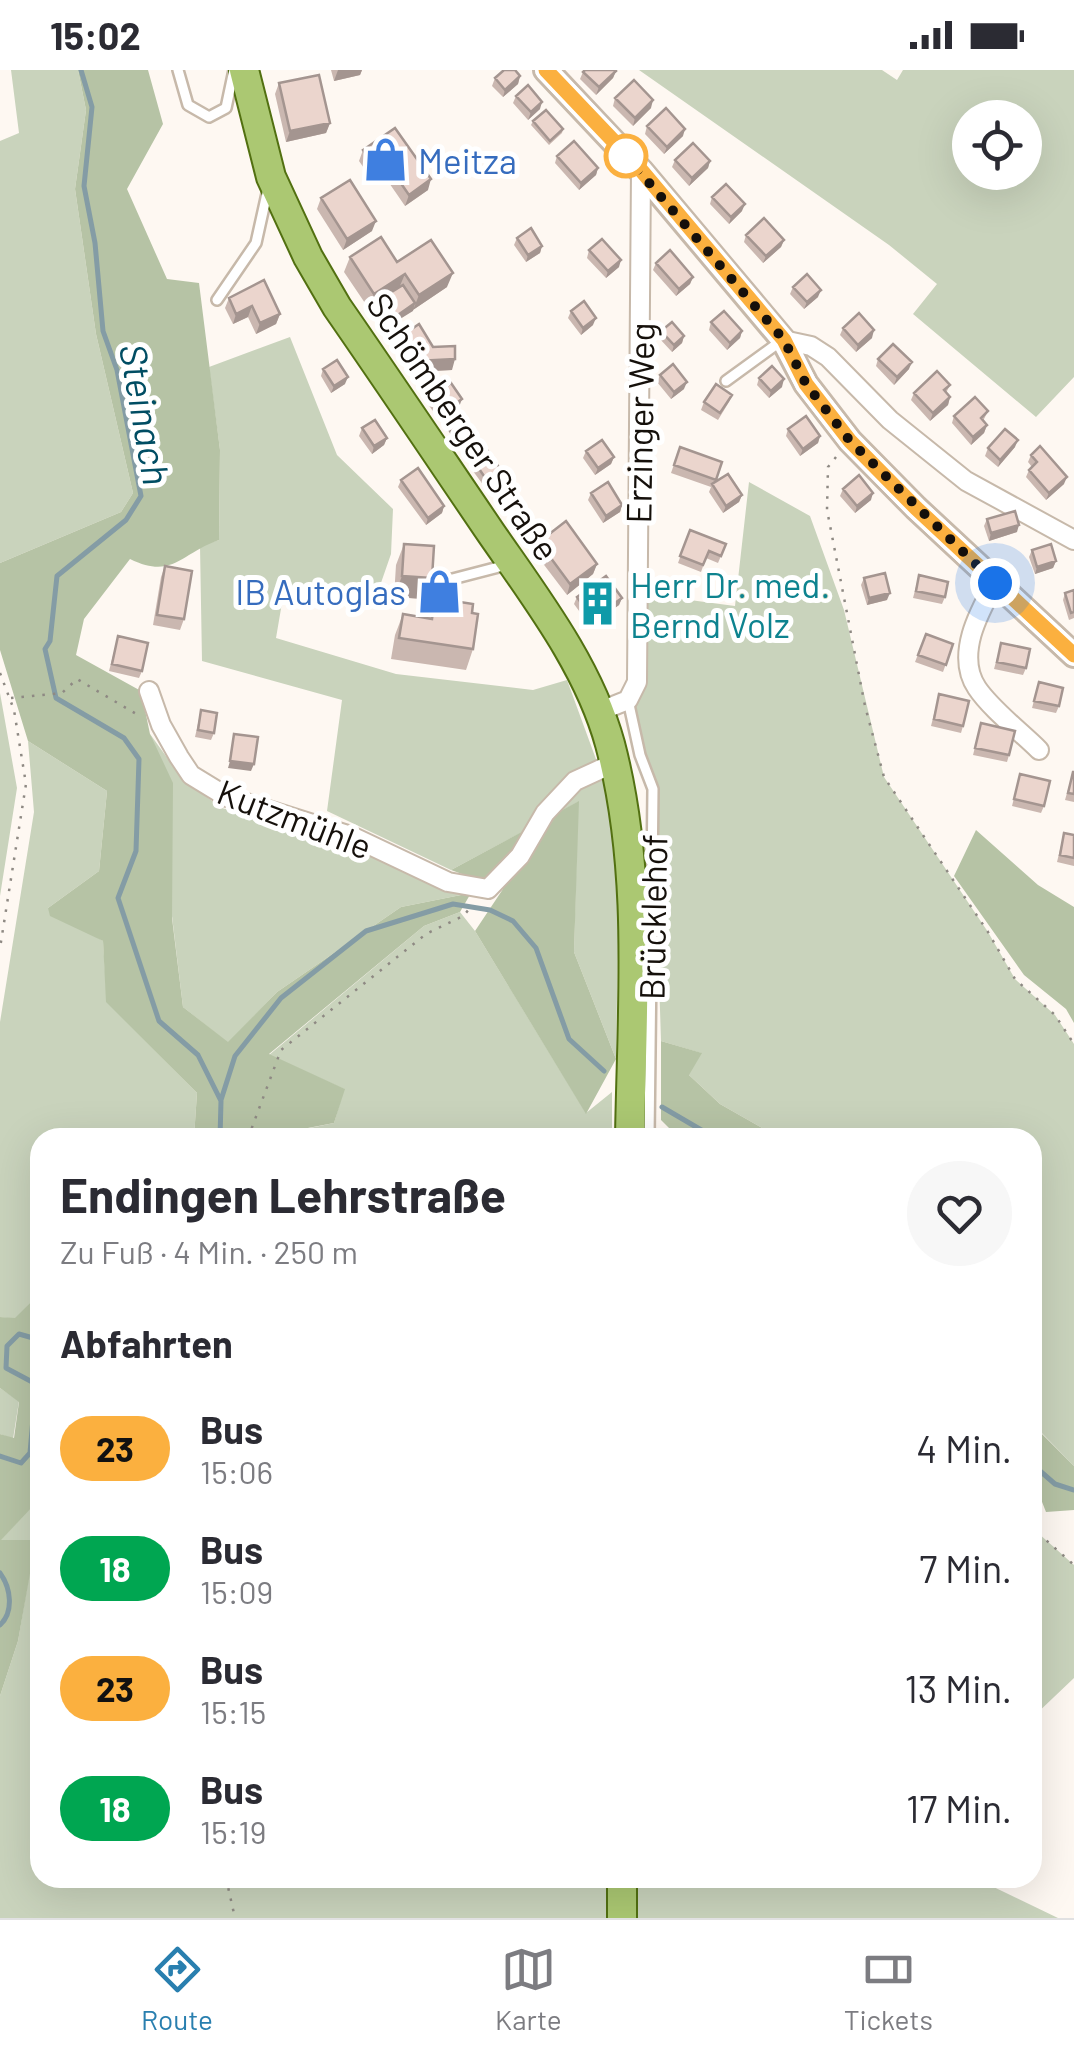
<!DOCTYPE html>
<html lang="de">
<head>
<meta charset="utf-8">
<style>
	body { margin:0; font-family:Barlow,sans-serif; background:#f7f7f7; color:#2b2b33; height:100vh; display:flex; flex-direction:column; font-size:38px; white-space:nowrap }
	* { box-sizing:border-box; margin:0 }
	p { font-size:32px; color:#7c7c81 }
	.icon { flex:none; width:55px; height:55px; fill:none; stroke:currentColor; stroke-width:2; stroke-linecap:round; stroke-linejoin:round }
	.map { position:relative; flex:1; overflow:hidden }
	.side { position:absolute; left:30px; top:1058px; width:1012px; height:760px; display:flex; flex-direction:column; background:#fff; border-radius:30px; box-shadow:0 10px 40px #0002 }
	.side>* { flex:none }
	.badge { padding:0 20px; border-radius:32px; font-size:35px; line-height:65px }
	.buttons { position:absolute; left:952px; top:30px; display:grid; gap:20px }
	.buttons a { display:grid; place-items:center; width:90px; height:90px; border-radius:50%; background:#fff; box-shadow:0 10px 40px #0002; font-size:50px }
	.you { position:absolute; width:50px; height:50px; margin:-25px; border:8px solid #fff; border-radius:50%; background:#1a73e8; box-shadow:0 0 0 15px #1a73e833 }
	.map>.badge { position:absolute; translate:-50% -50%; box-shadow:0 0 0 5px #fff }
	h2 { padding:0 30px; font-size:38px; line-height:90px }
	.round { display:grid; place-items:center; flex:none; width:105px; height:105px; border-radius:52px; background:#f7f7f7 }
	.headline { display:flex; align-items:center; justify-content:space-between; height:170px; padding:0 30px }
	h1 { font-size:48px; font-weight:700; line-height:75px }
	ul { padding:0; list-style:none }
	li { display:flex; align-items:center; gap:30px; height:120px; padding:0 30px }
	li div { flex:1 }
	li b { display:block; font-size:38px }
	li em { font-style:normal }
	li .badge { min-width:110px; font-weight:700; text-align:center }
	.status { display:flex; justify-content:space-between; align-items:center; height:70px; padding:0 50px; background:#fff; direction:ltr }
	.status svg { height:28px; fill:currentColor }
	.dock { display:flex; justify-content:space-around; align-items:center; height:140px; border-top:2px solid #e1e1e2; background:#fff; font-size:28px; color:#7c7c81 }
	.dock a { display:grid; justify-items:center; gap:5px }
	.dock .selected { color:#297faf }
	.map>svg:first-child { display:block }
</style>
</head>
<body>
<div class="status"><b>15:02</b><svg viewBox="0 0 49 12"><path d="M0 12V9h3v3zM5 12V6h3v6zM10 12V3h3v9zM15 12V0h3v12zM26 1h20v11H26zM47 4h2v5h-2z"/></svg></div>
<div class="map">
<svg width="1074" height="1848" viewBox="0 0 1074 1848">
	<rect width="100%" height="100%" fill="#fef8f2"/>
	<path fill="#c9d3bc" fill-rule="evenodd" d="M11 0H78L86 40 75 119 96 264 133 423 121 442 0 493V71L19 63Z
		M639 0H882L897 10 903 0H1074V307L1036 347 913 244 937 214 889 175ZM970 48H1025V102H970Z
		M290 267 337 385 393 439 391 484 374 533 283 527 276 568 396 604 533 620 567 610 604 711 619 802 616 989 574 882 578 732 451 800 327 741 342 630 202 591 200 476 219 470 220 380 209 297Z
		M749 412 810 446 844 540 884 707 988 862 1015 909 1055 945 1074 974V1396L1033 1354 1032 1068 778 1067 720 1034 688 1004 701 983 661 971 653 719 628 630 637 523 735 536Z
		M0 623 17 718 0 826Z
		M150 664 184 711 222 738 347 774 447 821 471 823 401 837 277 922 228 973 183 937Z
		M28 671 107 721 99 801 48 838 103 871 107 932 197 1023 194 1067 40 1068V1223L15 1249 0 1247V952L34 742Z
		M460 842 475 861 586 1043 612 1022V1067L261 1068 334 1053 344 1019 269 985 424 856Z
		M0 1318 19 1331 13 1369 0 1364Z
		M40 1429V1808H610V1848H0V1626L18 1571 35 1470H0Z
		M1032 1444 1038 1463 1074 1495V1608L1033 1647Z
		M634 1808H975L1058 1848H633Z"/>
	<path fill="#b6c3a5" d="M78 0H148L163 54 127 119 167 209 199 213 220 380 219 470C181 483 173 510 130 489L84 549 76 585 141 621 150 664 173 713 172 848 183 937 228 972 277 922 401 837 471 823 460 842 424 856 269 984 345 1019 334 1053 261 1067H194L197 1023 106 932 103 871 50 846 48 838 99 801 107 721 28 671 0 580V493L121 442 133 423 96 264 75 119 86 40Z
		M579 731 574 882 616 989 586 1044 475 861 503 819 451 800Z
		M976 760 1038 815 1074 837V953L1066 939 1024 905 954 806Z
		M661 971 702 983 689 1005 720 1034 778 1067H678L661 1050Z
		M40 1223V1429L1 1470H36L18 1571 0 1626V1364L14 1368 19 1332 0 1318V1247L15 1248Z
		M1032 1354 1074 1396V1440L1046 1442 1033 1409Z"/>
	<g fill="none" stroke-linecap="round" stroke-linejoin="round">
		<path stroke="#849ca5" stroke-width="5" d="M81 0 92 37 84 116 95 173 103 261 117 300 141 426 126 450 57 506 50 571 45 579 56 628 124 668 139 689 136 781 118 828 159 951 198 985 221 1031 220 1068
			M221 1030 235 986 281 928 366 861 453 834 490 840 513 851 536 878 569 969 604 1001
			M662 1037 715 1068
			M0 1386 21 1393 30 1383 36 1314 6 1298 7 1276 19 1264 40 1270
			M1032 1394 1055 1414 1074 1420
			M0 1503C11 1518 14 1542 0 1555"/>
		<defs>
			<path id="service" d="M178 0 188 35 209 47 226 38 234 0
				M217 230 256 173 268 119
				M726 311 781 271
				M437 513 510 494
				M628 630 640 685 653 719 649 1068"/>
			<path id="minor" d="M783 270 811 276 828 287 890 350 966 411 1074 470
				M995 513C979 542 955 585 977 618 991 639 1021 662 1039 680
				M149 621 161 655 179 687 191 705 227 727 351 766 448 812 488 819 520 786 545 743 575 711 614 693
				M598 642 628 630 637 612 641 101"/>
			<path id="tertiary" d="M546 0 641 101 783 270 806 314 850 371 916 438 1074 585"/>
			<path id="primary" d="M244 0 271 107 308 187 337 237C389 312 440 388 491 463 536 528 589 597 610 674 644 802 632 937 630 1068
				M622 1848V1808"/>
		</defs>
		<use href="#service" stroke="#c7b9aa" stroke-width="14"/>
		<use href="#minor" stroke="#c7b9aa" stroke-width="22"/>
		<use href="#tertiary" stroke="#c7b9aa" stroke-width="28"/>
		<use href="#primary" stroke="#527011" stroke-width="32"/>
		<path stroke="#8e8983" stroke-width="2.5" stroke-dasharray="2.5 8" stroke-linecap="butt" d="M836 387 828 397 827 440 865 636 884 707 988 862 1015 909 1055 945 1074 974
			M0 603 14 640 26 714 0 878
			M11 628 62 623 77 609 138 645
			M248 1068 281 980 426 864 463 846 473 835
			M1032 1444 1038 1463 1074 1495
			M226 1808 235 1848"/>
		<use href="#service" stroke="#fff" stroke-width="9"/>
		<use href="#minor" stroke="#fff" stroke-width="18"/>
		<use href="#tertiary" stroke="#fff" stroke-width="22"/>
		<use href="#primary" stroke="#abc872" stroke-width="28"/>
	</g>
	<path fill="#cab7b0" d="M331 0H362L360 5 334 11Z
		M616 1 613 8 596 25 580 9 583 2Z
		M520 6 518 14 503 27 492 16 495 8Z
		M279 13 330 53 326 63 286 72 275 24Z
		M516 26 540 39 528 50 513 33Z
		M615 28 651 38 633 56 613 36Z
		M533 51 563 59 562 63 549 75 531 55Z
		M647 56 683 66 664 84 645 64Z
		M363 80 428 120 405 136 385 107 375 114 359 91Z
		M557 86 598 98 596 105 579 120 555 93Z
		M675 90 710 91 708 98 689 116 672 97Z
		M712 127 742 141 729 154 710 134Z
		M321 128 372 161 343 180 317 139Z
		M746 165 784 170 781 177 763 193 744 172Z
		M517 168 542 176 540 183 526 192 514 175Z
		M589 180 619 197 606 208 587 188Z
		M350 187 397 192 447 217 392 254 380 236 381 230 369 239 344 202Z
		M656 193 693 207 690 214 676 226 653 200Z
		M793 217 818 227 804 239 790 224Z
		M229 228 280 244 276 254 256 264 248 247 233 254 225 238Z
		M571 241 593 255 581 265 568 248Z
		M711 252 742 261 740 268 727 280 709 260Z
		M843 258 872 268 856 282 840 265Z
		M661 261 684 266 682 273 672 282 659 268Z
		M400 267 433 277 452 300 412 302 396 277Z
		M878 289 909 299 894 315 876 296Z
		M323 299 345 314 331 323 321 306Z
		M660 305 684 319 671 329 657 312Z
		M759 308 782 317 769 328 757 315Z
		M950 315 946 323 950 327 948 335 930 351 911 330 914 323Z
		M732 325 729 332 718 350 701 340 704 332Z
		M431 327 459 337 439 350 428 334Z
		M988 341 983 351 987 355 984 363 971 375 952 353 954 346Z
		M362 358 387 368 384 375 372 384 359 366Z
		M788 359 820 366 818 373 800 386 786 366Z
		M680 377 722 392 715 413 742 425 739 432 723 443 709 422 711 417 671 403Z
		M1015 377 998 397 985 386 988 378Z
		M586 381 614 387 611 394 595 405 583 388Z
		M1031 385 1064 414 1046 430 1026 407 1029 400 1032 397 1028 392Z
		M473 390 500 399 498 407 484 416 470 397Z
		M401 410 444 436 442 443 426 455 398 417Z
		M843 419 871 430 855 443 840 426Z
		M591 423 622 435 620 442 603 453 588 430Z
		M987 449 1017 462 989 471 984 456Z
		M690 460 726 474 718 493 706 488 701 502 678 493Z
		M539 472 597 494 593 504 567 525 535 483Z
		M404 474 432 508 424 529 394 527 396 495Z
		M1032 480 1056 491 1053 498 1035 504 1029 487Z
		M165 496 184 549 180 560 153 555 161 507Z
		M919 505 945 527 942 534 913 528Z
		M864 508 887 530 867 535 861 515Z
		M1074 520V548L1069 550 1063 530 1065 523Z
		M577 527 622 528 619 535 590 556 574 534Z
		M435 528 472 543 473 579 466 600 391 589 395 565 403 544 428 548Z
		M926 564 953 574 943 602 915 592Z
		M118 566 142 601 139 608 109 601Z
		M1001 573 1026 598 1023 605 994 599Z
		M1039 612 1059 636 1056 643 1032 638Z
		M939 624 963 656 961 663 931 656Z
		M201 640 214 663 211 670 195 667Z
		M981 653 1009 685 1007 692 973 685Z
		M1073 702H1074V732L1065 730Z
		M1020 704 1044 736 1041 743 1012 736Z
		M1064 763 1074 765V796L1057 792Z"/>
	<path fill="#a49590" d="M338 0H362L360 5 334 11Z
		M616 1 613 8 596 25 599 17Z
		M520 6 518 14 503 27 505 20Z
		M653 30 651 38 633 56 635 48Z
		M542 32 540 39 528 50 531 42Z
		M330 53 326 63 286 72 290 61Z
		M685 59 683 66 664 84 667 77Z
		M710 91 708 98 689 116 692 108Z
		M389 96 385 107 375 114 379 103Z
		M598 98 596 105 579 120 581 113Z
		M431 109 428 120 405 136 409 125Z
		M745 134 742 141 729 154 731 147Z
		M376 151 372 161 343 180 347 169Z
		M784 170 781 177 763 193 766 186Z
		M542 176 540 183 526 192 528 185Z
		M621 190 619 197 606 208 608 201Z
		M453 203 447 217 413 240 419 225Z
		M405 204 399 218 369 239 374 224Z
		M693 207 690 214 676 226 679 219Z
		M821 220 818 227 804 239 807 232Z
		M415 233 413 241 392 254 395 247Z
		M252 236 248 247 233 254 236 244Z
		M280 244 276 254 256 264 260 253Z
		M596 248 593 255 581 265 583 258Z
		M874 260 872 268 856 282 858 275Z
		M742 261 740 268 727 280 730 273Z
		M684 266 682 273 672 282 674 275Z
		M455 289 452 300 412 302 416 291Z
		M912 292 909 299 894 315 897 307Z
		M348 307 345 314 331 323 334 316Z
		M784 309 782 317 769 328 771 321Z
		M687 312 684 319 671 329 674 322Z
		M950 327 948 335 930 351 933 343Z
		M462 329 459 337 439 350 442 343Z
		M987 355 984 363 971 375 973 367Z
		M820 366 818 373 800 386 803 379Z
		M387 368 384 375 372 384 374 376Z
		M1018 370 1015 377 998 397 1000 390Z
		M614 387 611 394 595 405 598 398Z
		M500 399 498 407 484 416 486 409Z
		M1067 407 1064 414 1046 430 1049 423Z
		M873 423 871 430 855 443 857 436Z
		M742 425 739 432 723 443 726 436Z
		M622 435 620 442 603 453 606 446Z
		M444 436 442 443 426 455 428 448Z
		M1019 455 1017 462 989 471 991 463Z
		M1056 491 1053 498 1035 504 1037 497Z
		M597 494 593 504 567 525 570 514Z
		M402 506 432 508 424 529 394 527Z
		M890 523 887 530 867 535 869 528Z
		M622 528 619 535 590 556 592 549Z
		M230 691 254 694 251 701 228 698Z"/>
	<path fill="#ebd5cd" stroke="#a49590" stroke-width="2.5" d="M504 0H515L520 6 505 20 495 8Z
		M585 0H615L616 1 599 17 583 2Z
		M319 5 330 53 290 61 279 13Z
		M634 10 653 30 635 48 615 28Z
		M528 15 542 32 531 42 516 26Z
		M666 38 685 59 667 77 647 56Z
		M546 40 563 59 550 71 533 51Z
		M395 58 431 109 409 125 389 96 379 103 363 80Z
		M574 71 598 98 581 113 557 86Z
		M693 73 710 91 692 108 675 90Z
		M350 110 376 151 347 169 321 128Z
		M726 114 745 134 731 147 712 127Z
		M764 148 784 170 766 186 746 165Z
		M531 158 542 176 528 185 517 168Z
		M381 167 397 192 431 170 453 203 419 225 405 204 374 224 350 187Z
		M602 169 621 190 608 201 589 180Z
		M670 180 693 207 679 219 656 193Z
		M807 204 821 220 807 232 793 217Z
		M264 210 280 244 260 253 252 236 236 244 229 228Z
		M403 215 415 233 395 247 382 228Z
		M584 231 596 248 583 258 571 241Z
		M724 241 742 261 730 273 711 252Z
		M859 243 874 260 858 275 843 258Z
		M672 252 684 266 674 275 661 261Z
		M419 254 433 277 455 276V289L416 291 400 267Z
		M893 274 912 292 897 307 878 289Z
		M337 290 348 307 334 316 323 299Z
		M673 294 687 312 674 322 660 305Z
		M772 296 784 309 771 321 759 308Z
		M937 301 950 315 944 320 950 327 933 343 914 323Z
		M451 313 462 329 442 343 431 327Z
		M716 314 732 325 720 343 704 332Z
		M975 327 988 341 981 348 987 355 973 367 954 346Z
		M806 346 820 366 803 379 788 359Z
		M464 348 471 359 455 369 448 358Z
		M375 350 387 368 374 376 362 358Z
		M1005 359 1018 370 1000 390 988 378Z
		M602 370 614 387 598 398 586 381Z
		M1040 376 1067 407 1049 423 1029 400 1037 392 1031 385Z
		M680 377 722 392 716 410 674 395Z
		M487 380 500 399 486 409 473 390Z
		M418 398 444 436 428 448 401 410Z
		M728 404 742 425 726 436 712 414Z
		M859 405 873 423 857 436 843 419Z
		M608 412 622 435 606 446 591 423Z
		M1015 441 1019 455 991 463 987 449Z
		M566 451 597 494 570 514 539 472Z
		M690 460 726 474 721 486 709 481 703 495 680 486Z
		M404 474 434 476 432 508 402 506Z
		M1051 474 1056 491 1037 497 1032 480Z
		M165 496 192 501 184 549 157 545Z
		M885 503 890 523 869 528 864 508Z
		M919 505 948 512 945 527 916 521Z
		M606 506 622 528 592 549 577 527Z
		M1074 520V542L1071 543 1065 523Z
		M435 528 473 534 472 543 478 544 473 579 399 568 403 544 432 549Z
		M926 564 953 574 946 595 918 585Z
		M118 566 148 573 142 601 112 594Z
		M1001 573 1030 579 1026 598 997 592Z
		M1039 612 1063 618 1059 636 1034 631Z
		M939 624 969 631 963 656 934 649Z
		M201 640 217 643 214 663 198 660Z
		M981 653 1015 661 1009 685 975 678Z
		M234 664 258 667 254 694 230 691Z
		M1073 702H1074V724L1068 723Z
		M1020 704 1050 711 1044 736 1014 729Z
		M1064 763 1074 765V788L1060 785Z"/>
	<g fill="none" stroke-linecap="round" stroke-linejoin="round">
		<defs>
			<path id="line" d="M546 0 641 100 784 270 806 314 850 371 916 438 1074 585"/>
		</defs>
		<use href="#line" stroke="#fff" stroke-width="22"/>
		<use href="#line" stroke="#fbb03f" stroke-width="15"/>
		<path stroke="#15100b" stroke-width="10" stroke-dasharray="0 18" d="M626 86 784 270 806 314 850 371 995 513"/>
	</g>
	<defs>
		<symbol id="shop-bare" viewBox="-9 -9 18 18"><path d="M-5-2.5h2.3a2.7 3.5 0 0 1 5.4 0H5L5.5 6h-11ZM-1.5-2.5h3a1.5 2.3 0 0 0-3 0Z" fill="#3f7fe0" stroke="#fff" stroke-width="2.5" paint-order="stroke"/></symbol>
		<symbol id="building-bare" viewBox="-9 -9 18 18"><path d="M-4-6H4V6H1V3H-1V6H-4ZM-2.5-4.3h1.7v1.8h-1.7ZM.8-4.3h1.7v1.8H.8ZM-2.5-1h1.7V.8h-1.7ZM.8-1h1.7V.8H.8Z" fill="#0f9aa8" stroke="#fff" stroke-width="2.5" paint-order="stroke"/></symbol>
	</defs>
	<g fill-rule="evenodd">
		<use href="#shop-bare" x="354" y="58" width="63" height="63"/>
		<use href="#shop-bare" x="408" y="490" width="63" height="63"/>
		<use href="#building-bare" x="566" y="502" width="63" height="63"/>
	</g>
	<circle fill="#fff" stroke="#fbb03f" stroke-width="5" cx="626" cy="86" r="20"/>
	<g text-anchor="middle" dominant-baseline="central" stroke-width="10" stroke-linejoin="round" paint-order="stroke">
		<g font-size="35" fill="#366cbe" stroke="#fff" text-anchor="start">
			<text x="418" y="90">Meitza</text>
			<text x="406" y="521" text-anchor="end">IB Autoglas</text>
		</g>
		<g font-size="35" fill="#15100b" stroke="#fff">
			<text transform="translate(639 353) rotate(-89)">Erzinger Weg</text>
			<text transform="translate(464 356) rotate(56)">Schömberger Straße</text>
			<text transform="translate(295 748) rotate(21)">Kutzmühle</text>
			<text transform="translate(652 847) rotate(-89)">Brücklehof</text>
		</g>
		<g font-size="35" fill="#0d838f" stroke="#fff" text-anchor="start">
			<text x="630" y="514">Herr Dr. med.<tspan x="630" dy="40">Bernd Volz</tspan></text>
		</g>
		<g font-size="38" font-style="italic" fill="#004d63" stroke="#fff">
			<text transform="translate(146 344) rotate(80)">Steinach</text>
		</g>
	</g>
</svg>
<div class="buttons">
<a><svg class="icon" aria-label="locate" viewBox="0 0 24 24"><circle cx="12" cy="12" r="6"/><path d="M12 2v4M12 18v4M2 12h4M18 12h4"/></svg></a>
</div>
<div class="you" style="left:995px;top:513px"></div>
<section class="side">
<div class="headline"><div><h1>Endingen Lehrstraße</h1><p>Zu Fuß · 4 Min. · 250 m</p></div><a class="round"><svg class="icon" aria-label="heart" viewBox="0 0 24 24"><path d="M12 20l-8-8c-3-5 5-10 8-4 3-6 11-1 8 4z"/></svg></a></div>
<h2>Abfahrten</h2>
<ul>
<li><span class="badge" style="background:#fbb03f;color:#111">23</span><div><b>Bus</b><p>15:06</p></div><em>4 Min.</em></li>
<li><span class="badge" style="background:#00a651;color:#fff">18</span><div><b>Bus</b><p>15:09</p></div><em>7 Min.</em></li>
<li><span class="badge" style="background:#fbb03f;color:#111">23</span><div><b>Bus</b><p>15:15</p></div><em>13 Min.</em></li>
<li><span class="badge" style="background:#00a651;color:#fff">18</span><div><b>Bus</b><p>15:19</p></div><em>17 Min.</em></li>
</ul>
</section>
</div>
<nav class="dock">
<a class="selected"><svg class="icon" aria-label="directions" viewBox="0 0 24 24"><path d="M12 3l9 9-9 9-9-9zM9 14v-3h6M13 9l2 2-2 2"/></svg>Route</a>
<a><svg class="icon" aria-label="map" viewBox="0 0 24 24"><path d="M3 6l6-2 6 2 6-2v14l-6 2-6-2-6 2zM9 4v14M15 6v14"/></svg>Karte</a>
<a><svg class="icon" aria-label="tickets" viewBox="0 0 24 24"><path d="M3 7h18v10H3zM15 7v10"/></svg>Tickets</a>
</nav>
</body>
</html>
